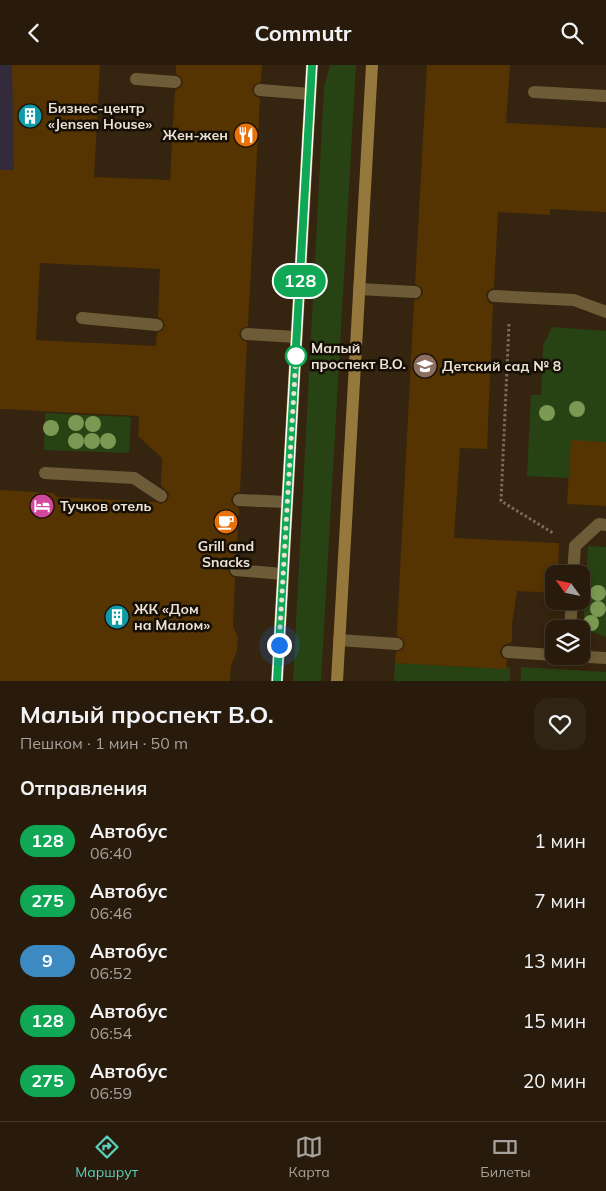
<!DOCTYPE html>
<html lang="ru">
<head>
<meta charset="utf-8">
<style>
	body { margin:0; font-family:Mulish,sans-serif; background:#302414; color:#f1f3f6; height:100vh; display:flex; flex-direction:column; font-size:19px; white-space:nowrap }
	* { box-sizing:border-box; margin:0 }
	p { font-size:16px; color:#a5a19d }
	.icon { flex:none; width:28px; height:28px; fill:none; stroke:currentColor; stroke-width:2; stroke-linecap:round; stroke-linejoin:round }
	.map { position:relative; height:616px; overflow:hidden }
	.sheet { display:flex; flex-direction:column; background:#281b0b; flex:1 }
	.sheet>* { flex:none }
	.badge { padding:0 10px; border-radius:16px; font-size:18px; line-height:32px }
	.needle { width:32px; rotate:303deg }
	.fabs { position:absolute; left:545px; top:500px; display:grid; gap:10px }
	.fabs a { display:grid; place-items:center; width:45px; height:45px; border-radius:10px; background:#281b0b; box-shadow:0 2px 8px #0003,0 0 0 1px #44392c; font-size:25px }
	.you { position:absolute; width:25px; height:25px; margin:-12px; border:4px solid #fff; border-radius:50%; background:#1a73e8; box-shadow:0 0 0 8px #1a73e833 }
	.map>.badge { position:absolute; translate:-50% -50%; box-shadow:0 0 0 2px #fff }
	h2 { padding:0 20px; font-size:19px; line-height:45px }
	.round { display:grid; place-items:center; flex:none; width:52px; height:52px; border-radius:15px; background:#302414 }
	.summary { display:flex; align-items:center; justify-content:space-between; height:85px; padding:0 20px }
	h1 { font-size:24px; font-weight:700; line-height:38px }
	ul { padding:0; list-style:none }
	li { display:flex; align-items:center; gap:15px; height:60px; padding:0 20px }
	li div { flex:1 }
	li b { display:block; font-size:19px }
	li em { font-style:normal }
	li .badge { min-width:55px; font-weight:700; text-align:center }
	header { display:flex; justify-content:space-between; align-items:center; height:65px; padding:0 20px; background:#281b0b; font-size:22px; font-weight:700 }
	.menu { display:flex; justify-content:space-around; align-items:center; height:70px; border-top:1px solid #44392c; background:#281b0b; font-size:14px; color:#a5a19d }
	.menu a { display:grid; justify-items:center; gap:2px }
	.menu .current { color:#5bcebc }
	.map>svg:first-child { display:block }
</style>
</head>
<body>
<header><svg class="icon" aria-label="back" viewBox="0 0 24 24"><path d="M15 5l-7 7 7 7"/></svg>Commutr<svg class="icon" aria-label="search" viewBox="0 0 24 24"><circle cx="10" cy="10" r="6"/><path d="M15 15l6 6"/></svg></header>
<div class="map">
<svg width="606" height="616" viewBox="0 0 606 616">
	<rect width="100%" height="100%" fill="#35240f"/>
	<path fill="#332b3b" d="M0 0H49L0 147Z"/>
	<path fill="#284313" d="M330 0H356L321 616H293L324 22Z
		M552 262 606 266V377L569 413 527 411 531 330H541L543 281Z
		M45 348 131 352 129 388 44 385Z
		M588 481 606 482V572L590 566 584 551Z
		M395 598 506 604 507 602H510V616H394Z
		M521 602 606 607V616H521Z"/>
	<path fill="#553402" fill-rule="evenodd" d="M12 0H100L94 112 170 115 175 25 181 22 183 17 180 11 176 9V0H262L261 17 254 20 252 25 255 31 260 33 248 261 241 264 239 269 242 275 247 277 240 427 235 428 231 434 232 439 239 443 236 497 230 500 228 505 231 511 235 513 233 561 238 573 237 586 231 601 230 616H0V425L53 428 57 432 155 437 161 439 167 436 169 431 168 427 161 421 162 393 138 371 139 351 0 344V105H14ZM40 198 160 204 158 252 162 254 165 260 163 265 157 268 156 281 36 275Z
		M427 0H510L506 58 606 63V147L550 144V150L498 147 494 223 487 226 486 231 489 238 493 239 487 384 460 383 454 473 559 478 558 509H554V528L517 526 512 559V577L504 580 500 586 501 591 507 595 506 604 395 598 396 587 403 584 405 579 402 573 397 571V565L414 235 419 234 423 228 422 223 415 219Z
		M571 375 606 377V441L567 439Z"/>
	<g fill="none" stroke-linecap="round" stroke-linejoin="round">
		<path stroke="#7b6c5a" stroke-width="3" stroke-dasharray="2.5 2.5" stroke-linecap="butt" d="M509 259 501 436 553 468"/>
		<path stroke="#6e5c38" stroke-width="12" d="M136 14 175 17
			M260 25 310 29
			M534 27 606 31
			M359 224 415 227
			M494 231 574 235 606 247
			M82 253 157 260
			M247 269 297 272
			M45 408 134 413 161 431
			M239 435 287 437
			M236 505 283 509
			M573 509 575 481 599 459 606 460
			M570 564 572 536
			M339 575 397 579
			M508 587 554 590
			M571 591 606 593"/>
		<path stroke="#95783c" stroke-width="12" d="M277 616 312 0
			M337 616 372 0"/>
	</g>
	<g fill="#7c9953">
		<circle cx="577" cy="344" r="8"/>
		<circle cx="547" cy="348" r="8"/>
		<circle cx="76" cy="358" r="8"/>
		<circle cx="93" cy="359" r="8"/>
		<circle cx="51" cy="363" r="8"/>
		<circle cx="76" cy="376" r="8"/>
		<circle cx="92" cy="376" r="8"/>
		<circle cx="108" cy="376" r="8"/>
		<circle cx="598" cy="528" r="8"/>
		<circle cx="598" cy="544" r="8"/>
		<circle cx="591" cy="558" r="8"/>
	</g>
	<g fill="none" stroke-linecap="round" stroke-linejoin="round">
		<defs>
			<path id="line" d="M277 616 312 0"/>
		</defs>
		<use href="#line" stroke="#fff" stroke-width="11"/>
		<use href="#line" stroke="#10a855" stroke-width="8"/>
		<path stroke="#ece1d4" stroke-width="5" stroke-dasharray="0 9" d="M279 580 296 291"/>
	</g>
	<defs>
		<symbol id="building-disc" viewBox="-11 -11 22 22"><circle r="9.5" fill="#0f9aa8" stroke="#160f06"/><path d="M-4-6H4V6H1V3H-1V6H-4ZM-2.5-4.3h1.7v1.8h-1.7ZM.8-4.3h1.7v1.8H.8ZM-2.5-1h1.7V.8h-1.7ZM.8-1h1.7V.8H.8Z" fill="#fff"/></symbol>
		<symbol id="restaurant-disc" viewBox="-11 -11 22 22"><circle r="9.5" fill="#e8710a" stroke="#160f06"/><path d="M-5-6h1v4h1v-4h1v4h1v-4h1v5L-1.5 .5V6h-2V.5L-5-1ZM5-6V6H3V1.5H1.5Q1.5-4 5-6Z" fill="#fff"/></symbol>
		<symbol id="school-disc" viewBox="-11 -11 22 22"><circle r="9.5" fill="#8d6e63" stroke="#160f06"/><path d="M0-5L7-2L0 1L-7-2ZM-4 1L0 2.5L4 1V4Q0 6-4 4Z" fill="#fff"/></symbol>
		<symbol id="hotel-disc" viewBox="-11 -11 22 22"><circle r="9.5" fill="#d1479c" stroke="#160f06"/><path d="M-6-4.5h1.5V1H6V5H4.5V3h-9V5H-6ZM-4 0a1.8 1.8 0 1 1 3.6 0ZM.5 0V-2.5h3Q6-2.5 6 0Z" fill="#fff"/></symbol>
		<symbol id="cafe-disc" viewBox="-11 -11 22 22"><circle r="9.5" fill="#e8710a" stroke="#160f06"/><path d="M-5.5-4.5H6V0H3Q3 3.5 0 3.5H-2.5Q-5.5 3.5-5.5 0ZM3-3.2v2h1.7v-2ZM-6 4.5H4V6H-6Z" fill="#fff"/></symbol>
	</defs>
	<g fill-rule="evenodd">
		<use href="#building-disc" x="16" y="37" width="28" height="28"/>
		<use href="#restaurant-disc" x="232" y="56" width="28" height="28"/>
		<use href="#school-disc" x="411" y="287" width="28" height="28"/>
		<use href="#hotel-disc" x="28" y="427" width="28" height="28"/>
		<use href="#cafe-disc" x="212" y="443" width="28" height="28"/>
		<use href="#building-disc" x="103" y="538" width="28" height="28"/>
	</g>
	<circle fill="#fff" stroke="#10a855" stroke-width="2.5" cx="296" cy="291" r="10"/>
	<g text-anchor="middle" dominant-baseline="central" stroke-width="5" stroke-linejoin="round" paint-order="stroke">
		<g font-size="14" font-weight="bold" fill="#ece1d4" stroke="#160f06" text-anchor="start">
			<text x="48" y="43">Бизнес-центр<tspan x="48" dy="16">«Jensen House»</tspan></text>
			<text x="228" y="70" text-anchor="end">Жен-жен</text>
			<text x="442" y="301">Детский сад № 8</text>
			<text x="60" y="441">Тучков отель</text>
			<text x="226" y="481" text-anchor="middle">Grill and<tspan x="226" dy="16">Snacks</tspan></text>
			<text x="134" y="544">ЖК «Дом<tspan x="134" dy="16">на Малом»</tspan></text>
		</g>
		<g font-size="14" font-weight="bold" fill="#ece1d4" stroke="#160f06" text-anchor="start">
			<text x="311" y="283">Малый<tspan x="311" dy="16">проспект В.О.</tspan></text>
		</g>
	</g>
</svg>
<div class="fabs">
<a><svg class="needle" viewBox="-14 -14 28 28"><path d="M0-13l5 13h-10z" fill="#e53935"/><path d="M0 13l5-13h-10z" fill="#a5a19d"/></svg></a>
<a><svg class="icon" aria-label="layers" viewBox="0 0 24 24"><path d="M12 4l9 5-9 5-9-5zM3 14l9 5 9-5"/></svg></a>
</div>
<div class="you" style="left:279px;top:580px"></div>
<b class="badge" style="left:300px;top:216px;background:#10a855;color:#fff">128</b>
</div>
<section class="sheet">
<div class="summary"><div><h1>Малый проспект В.О.</h1><p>Пешком · 1 мин · 50 m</p></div><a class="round"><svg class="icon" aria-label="heart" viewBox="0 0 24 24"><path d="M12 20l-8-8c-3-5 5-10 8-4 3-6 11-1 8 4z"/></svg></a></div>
<h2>Отправления</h2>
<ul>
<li><span class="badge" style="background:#10a855;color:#fff">128</span><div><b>Автобус</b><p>06:40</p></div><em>1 мин</em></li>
<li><span class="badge" style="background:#10a855;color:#fff">275</span><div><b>Автобус</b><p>06:46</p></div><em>7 мин</em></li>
<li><span class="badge" style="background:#3d8ac2;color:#fff">9</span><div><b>Автобус</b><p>06:52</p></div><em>13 мин</em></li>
<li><span class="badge" style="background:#10a855;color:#fff">128</span><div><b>Автобус</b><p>06:54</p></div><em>15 мин</em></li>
<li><span class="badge" style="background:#10a855;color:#fff">275</span><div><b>Автобус</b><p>06:59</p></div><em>20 мин</em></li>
</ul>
</section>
<nav class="menu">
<a class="current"><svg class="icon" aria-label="directions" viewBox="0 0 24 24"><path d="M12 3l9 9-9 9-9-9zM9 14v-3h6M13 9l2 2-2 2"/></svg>Маршрут</a>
<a><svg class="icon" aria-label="map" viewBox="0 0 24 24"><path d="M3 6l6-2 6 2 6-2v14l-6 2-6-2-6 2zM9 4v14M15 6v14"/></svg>Карта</a>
<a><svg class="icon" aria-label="tickets" viewBox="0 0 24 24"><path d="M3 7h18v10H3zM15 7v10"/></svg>Билеты</a>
</nav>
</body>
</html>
